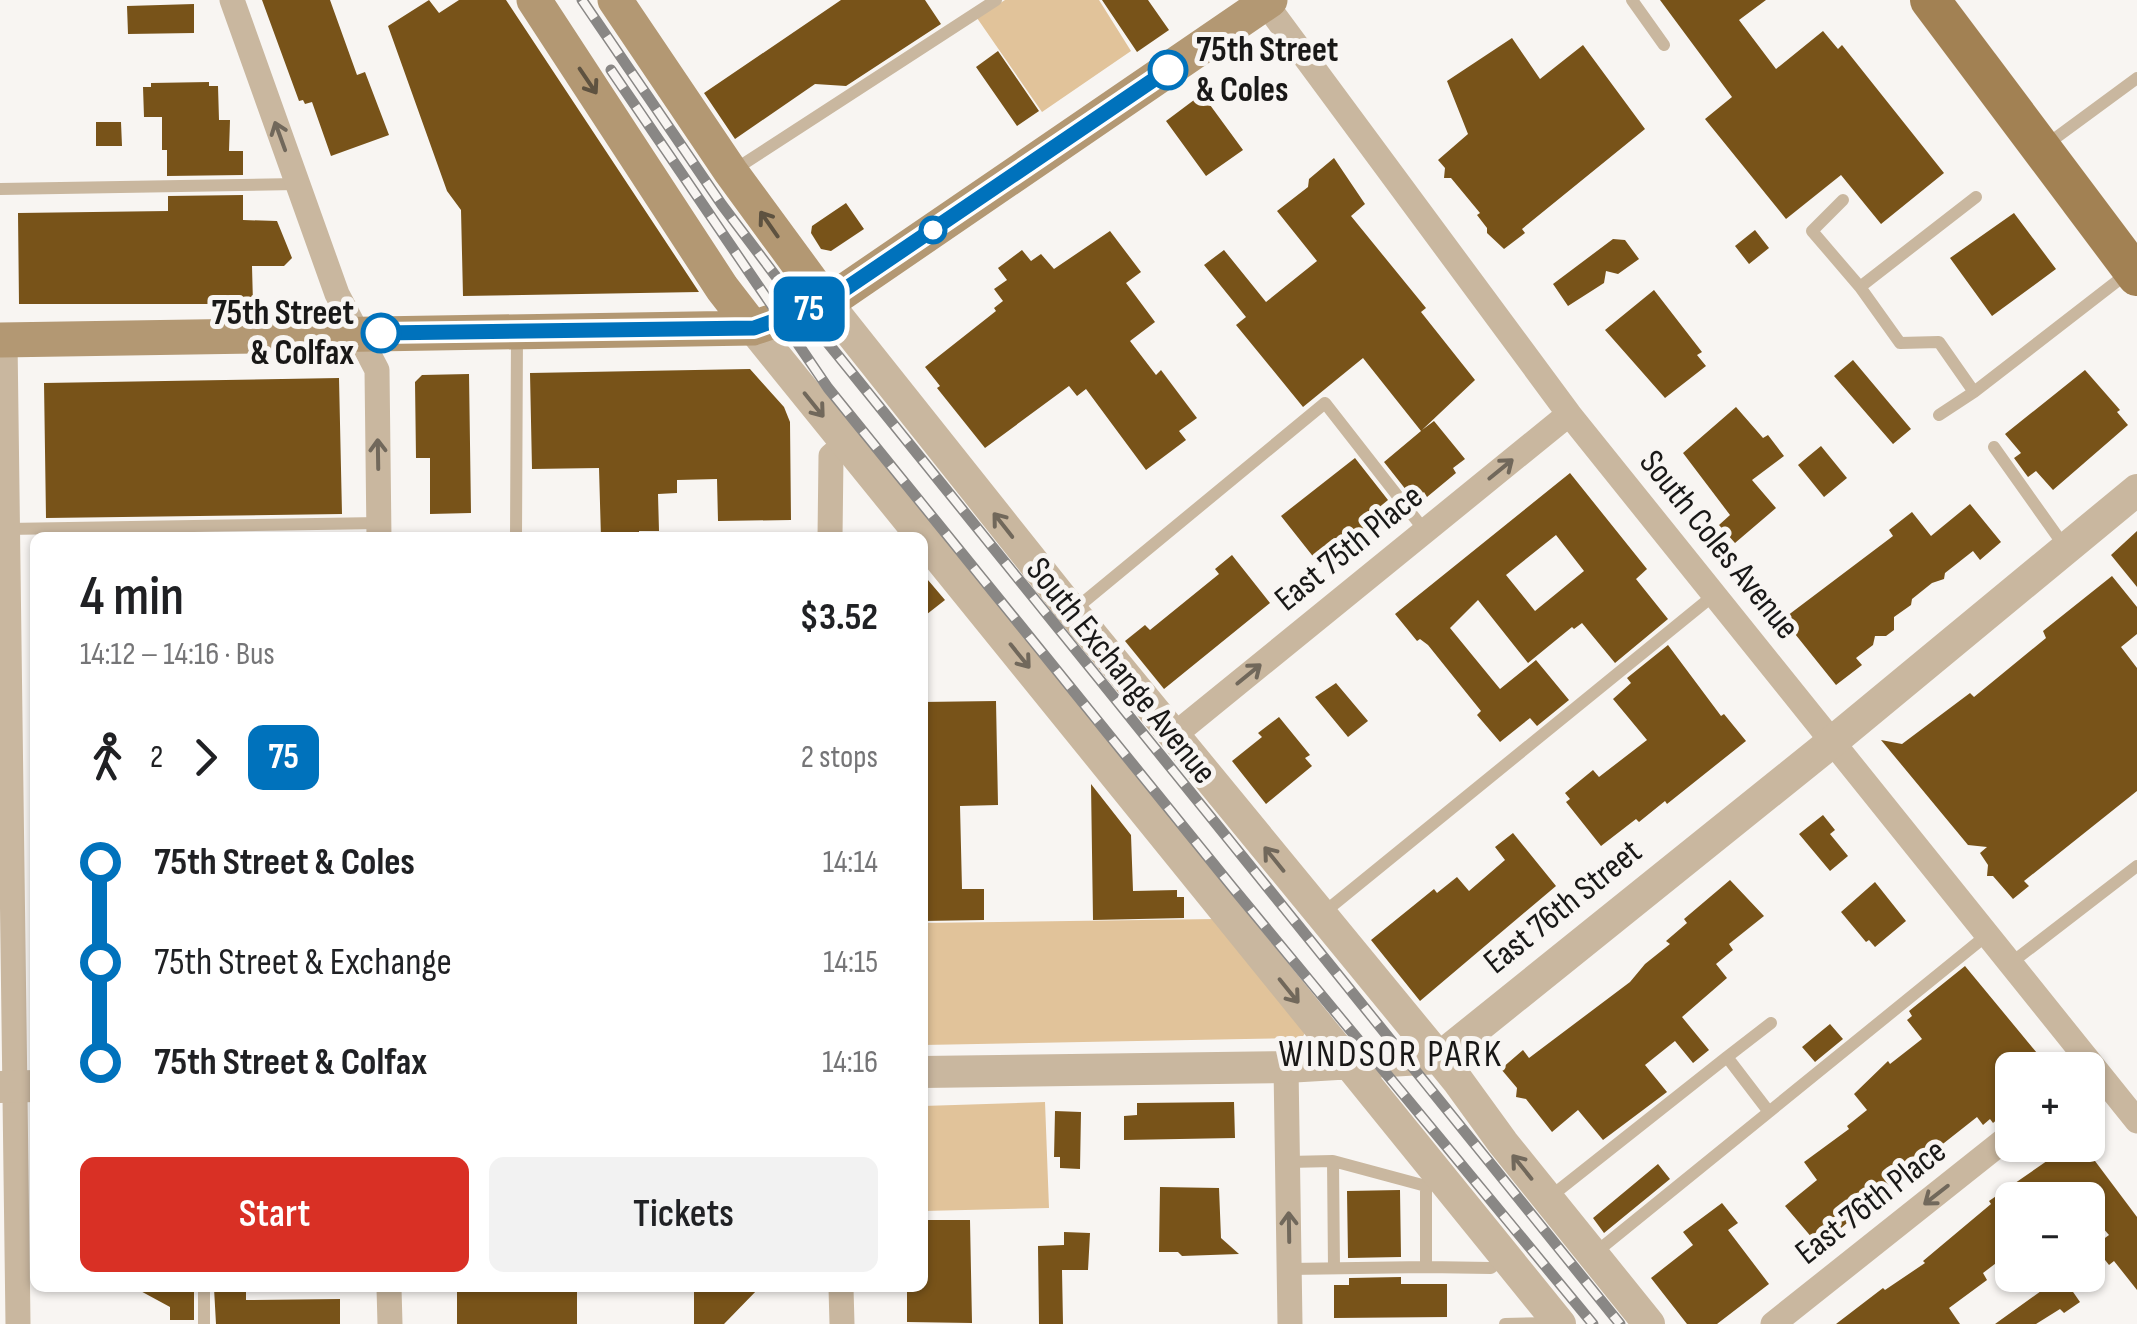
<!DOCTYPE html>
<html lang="en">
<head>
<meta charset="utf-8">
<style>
	body { margin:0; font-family:"Sofia Sans Condensed",sans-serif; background:#f2f2f2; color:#202124; height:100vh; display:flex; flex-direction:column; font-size:38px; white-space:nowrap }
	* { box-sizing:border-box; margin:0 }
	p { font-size:32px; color:#757577 }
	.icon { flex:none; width:55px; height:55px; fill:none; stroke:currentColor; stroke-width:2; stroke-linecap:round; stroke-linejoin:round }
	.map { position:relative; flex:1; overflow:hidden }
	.panel { position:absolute; left:30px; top:532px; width:898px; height:760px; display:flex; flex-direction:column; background:#fff; border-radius:15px; box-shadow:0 2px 8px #0004 }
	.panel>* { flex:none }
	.badge { padding:0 20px; border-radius:15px; font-size:35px; line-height:65px }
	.buttons { position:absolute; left:1995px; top:1052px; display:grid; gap:20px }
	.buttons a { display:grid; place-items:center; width:110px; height:110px; border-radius:15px; background:#fff; box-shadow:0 2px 8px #0004; font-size:50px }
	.map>.badge { position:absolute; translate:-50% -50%; box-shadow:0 0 0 5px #fff }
	.legs { display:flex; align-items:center; gap:15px; height:110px; padding:0 50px; font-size:32px }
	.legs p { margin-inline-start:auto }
	.head { display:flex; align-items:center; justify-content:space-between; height:170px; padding:0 50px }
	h1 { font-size:55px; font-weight:600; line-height:75px }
	.button { display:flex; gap:20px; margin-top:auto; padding:20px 50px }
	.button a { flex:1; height:115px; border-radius:15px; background:#d93025; color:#fff; font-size:40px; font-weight:600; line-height:115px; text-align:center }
	.button a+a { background:#f2f2f2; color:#202124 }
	ul { padding:0 50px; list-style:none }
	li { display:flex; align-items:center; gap:35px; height:100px; font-size:38px }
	li i { display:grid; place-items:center; width:15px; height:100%; margin:0 12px; background:currentColor }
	li i::after { content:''; width:25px; height:25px; margin:-12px; border:8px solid; border-radius:50%; background:#fff }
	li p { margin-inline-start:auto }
	li:first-child i { background:linear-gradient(#0000 50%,currentColor 0) }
	li:last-child i { background:linear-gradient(currentColor 50%,#0000 0) }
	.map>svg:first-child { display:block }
</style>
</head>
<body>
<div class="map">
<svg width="2137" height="1324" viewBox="0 0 2137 1324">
	<rect width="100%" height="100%" fill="#f8f5f2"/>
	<path fill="#e1c39a" d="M1005 0H1099L1131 51 1042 112 977 18Z
		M1215 919 1305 1033 1302 1038 923 1045 922 923Z
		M1045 1102 1049 1208 923 1211V1106Z"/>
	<path fill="#785319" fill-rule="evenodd" d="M262 0H330L357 75 365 72 389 135 331 156 312 102 305 104 303 100 299 101Z
		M429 0 439 13 459 0H506L699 292 463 296 461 210 447 191 388 26Z
		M841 0H925L941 24 846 86 815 84 735 139 704 93Z
		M1102 0H1148L1169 30 1137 52Z
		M1660 0H1766L1739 20 1776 69 1823 31 1838 49 1842 45 1944 173 1881 224 1841 175 1786 219 1705 119 1732 97Z
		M194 4V33L128 34 127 6Z
		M1512 38 1540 79 1583 45 1645 129 1522 229 1525 233 1504 249 1487 233V228L1477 215 1480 213 1451 178H1444L1445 168 1438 160 1468 134 1447 81Z
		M998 51 1039 111 1017 126 976 67Z
		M209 82V86H218L219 120H230L229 151H243V175L167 176V150H162V117H144L143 87H151V83Z
		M1202 94 1243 150 1206 176 1166 121Z
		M96 122H121L122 146H96Z
		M1334 158 1365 204 1351 216 1426 308 1421 312 1475 380 1422 430 1434 421 1465 459 1453 468 1456 473 1427 497 1424 492 1414 500 1384 462 1421 431 1363 358 1303 407 1236 325 1246 317 1204 265 1224 250 1266 302 1317 261 1277 211 1308 187 1309 179Z
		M243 195V220L277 221 292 258 284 266H252L253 304H19L18 213 168 211V196Z
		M846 203 864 229 831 251 821 249 811 233 812 226Z
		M2014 213 2056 269 1992 316 1950 258Z
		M1755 230 1769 248 1749 264 1735 246Z
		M1110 231 1141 272 1126 283 1155 322 1130 341 1156 375 1161 370 1197 418 1179 431 1186 440 1146 470 1086 389 1077 396 1069 386 985 448 937 388 940 386 925 367 996 311 994 308 1003 301 994 289 1007 280 998 268 1022 250 1031 261 1041 254 1054 269Z
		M1613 239 1625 240 1639 259 1618 274 1606 271 1604 283 1568 306 1553 284Z
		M1654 290 1702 352 1697 355 1706 366 1665 398 1605 330Z
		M1853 360 1911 429 1893 444 1834 376Z
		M750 369 784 407 790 422 791 520 718 521 717 479 677 480V493L658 494 659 531H639V538H601L599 468 532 469 530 373Z
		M2085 370 2120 410 2117 412 2128 425 2053 490 2036 471 2028 477 2025 473 2014 458 2021 453 2005 434Z
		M469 374 471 513 430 514V458H416L415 382 422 375Z
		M339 378 342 514 46 518 44 383Z
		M1736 407 1763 438 1768 435 1784 456 1752 480 1776 508 1735 543 1719 525 1730 515 1683 453Z
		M1821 446 1847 478 1824 497 1798 465Z
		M1355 458 1388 500 1360 523 1364 528 1319 564 1281 516Z
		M1570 473 1647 569 1636 579 1668 619 1615 663 1582 623 1574 629 1572 627 1528 663 1478 600 1450 628 1500 689 1536 660 1569 700 1537 726 1530 718 1500 742 1477 715 1481 711 1428 645 1420 639 1417 641 1395 614ZM1556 535 1584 571 1535 611 1506 575Z
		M1970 504 2001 542 1980 560 1973 551 1945 573 1944 579 1932 583 1912 599 1911 605 1894 617V630L1886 636H1875L1873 645 1856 658 1862 665 1836 685 1783 619 1893 536 1889 530 1912 512 1931 536Z
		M2137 531V587L2111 555Z
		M1232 555 1270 603 1164 689 1125 641 1145 625 1150 630 1219 574 1215 569Z
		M922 573 945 600 922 618Z
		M2112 576 2137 607V634L2121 647 2137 668V791L2024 881 2029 886 2013 899 1993 876H1987L1988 865 1980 853 1987 847 1968 845 1881 740 1902 744 1970 693 1974 697 2046 638 2043 631Z
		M1668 645 1721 716 1724 714 1746 741 1667 804 1665 801 1639 822 1636 819 1601 846 1566 802 1570 799 1565 793 1593 770 1599 777 1647 740 1613 699 1631 683 1627 678Z
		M1336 683 1368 721 1348 737 1315 697Z
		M996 701 998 805 960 806 962 889H984V920L922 921V702Z
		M1279 717 1310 755 1305 758 1312 766 1266 804 1232 761 1262 737 1258 733Z
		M1091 784 1131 835 1133 891 1177 890V897H1184V918L1093 920Z
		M1823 815 1835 830 1830 834 1848 856 1830 871 1799 834Z
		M1513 833 1556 886 1420 1001 1371 940 1434 889 1437 893 1457 877 1469 891 1505 860 1495 847Z
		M1730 880 1764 916 1729 944 1733 950 1716 964 1727 978 1682 1017 1709 1050 1693 1063 1675 1041 1645 1065 1667 1092 1603 1140 1578 1110 1552 1132 1526 1099 1516 1097 1517 1088 1501 1069 1523 1050 1529 1058 1630 982 1645 964 1670 944 1666 941 1687 923 1684 919Z
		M1875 882 1906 921 1875 947 1869 940 1866 942 1841 912Z
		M1965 966 2051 1070H2012V1107L1993 1123 1990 1119 1983 1125 1977 1117 1873 1199 1874 1201 1819 1246 1785 1206 1817 1180 1804 1162 1849 1129 1847 1126 1867 1110 1854 1094 1888 1061 1890 1064 1922 1039 1907 1020 1912 1016 1909 1011Z
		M1830 1024 1843 1039 1815 1062 1802 1047Z
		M1234 1102 1235 1138 1124 1140V1116L1137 1115V1103Z
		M1055 1111 1081 1112 1080 1169 1060 1168V1157H1054Z
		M2070 1145H2083L2137 1217V1290L2114 1261 2109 1265 2094 1246 2109 1235 2088 1211V1200H2012V1251L1983 1273 1987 1280 1949 1308 1960 1324H1836L1883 1288 1885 1290 1925 1263 1923 1261 1991 1204 1989 1201Z
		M1658 1164 1670 1179 1604 1233 1593 1218Z
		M1160 1187 1219 1188 1221 1238 1239 1254 1182 1256 1178 1252H1159Z
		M1400 1190 1401 1257 1348 1258 1347 1191Z
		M1722 1203 1738 1223 1728 1230 1769 1284 1717 1324H1687L1651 1278 1693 1245 1683 1232Z
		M922 1220H970L972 1323 907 1322V1288H922Z
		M1064 1232 1090 1233 1088 1270H1062L1063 1324H1039L1038 1246 1064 1245Z
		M2062 1276 2080 1302 2064 1313 2060 1309 2036 1324H1995Z
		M1401 1277V1284H1447V1317L1334 1318V1285H1349V1278Z
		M135 1288H194V1320H170V1307Z
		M214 1288H246V1300L340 1299V1324H216Z
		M694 1288H759L724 1324H694Z
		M577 1289V1324H457V1292Z"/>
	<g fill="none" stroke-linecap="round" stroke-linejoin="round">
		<path stroke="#c9b79f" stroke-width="12" d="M1632 0 1664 45
			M2046 145 2137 78
			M734 170 996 0
			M0 189 297 184
			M1976 197 1860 287 1900 343 1939 342 1974 392 2129 272
			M1843 200 1812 231 1860 287
			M1939 415 1974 392
			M1994 447 2065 547
			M7 529 379 523
			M516 538 517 334
			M1074 610 1325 403 1425 531
			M1322 914 1714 595
			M2011 963 2137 866
			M1727 1057 1771 1023
			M1333 1161 1334 1268
			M1288 1162 1333 1161 1426 1186 1431 1182
			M1426 1186V1267L1491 1268 1504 1257
			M1550 1197 1727 1057 1769 1112
			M1595 1253 1987 935
			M1289 1269 1426 1267
			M204 1288V1324
			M1505 1324 1553 1323"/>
		<path stroke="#c9b79f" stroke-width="25" d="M232 0 337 294 377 370 379 538
			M1263 0 1569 414 2137 1121
			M5 340 18 1324
			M830 538 831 456 846 443
			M1173 736 1569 414
			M1286 1067 1290 1324
			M389 1288 390 1324
			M841 1288 842 1324
			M1773 1324 2012 1134"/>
		<path stroke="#c9b79f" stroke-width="32" d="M827 303 1072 611 1458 1081 1503 1143 1649 1324
			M753 328 1560 1324
			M922 1072 1286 1067 1439 1058 1832 742 2137 490
			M0 1087 35 1086"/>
		<path stroke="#b39873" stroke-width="35" d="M534 0 722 288 753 328
			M615 0 731 172 827 303
			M0 340 753 328 827 303 1270 0"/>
		<path stroke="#a28153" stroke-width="40" d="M1930 0 2137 276"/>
		<defs>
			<path id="rail" d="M582 0 722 205 802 311 1620 1324
				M611 70 828 388 1233 888 1593 1324"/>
		</defs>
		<use href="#rail" stroke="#898785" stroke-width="11"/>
		<use href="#rail" stroke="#f8f5f2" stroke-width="8" stroke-dasharray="22" stroke-linecap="butt"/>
	</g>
	<defs><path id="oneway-shaft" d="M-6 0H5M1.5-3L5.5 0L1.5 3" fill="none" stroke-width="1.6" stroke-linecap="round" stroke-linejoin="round" transform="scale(2.5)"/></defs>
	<g stroke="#5e5240">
		<use href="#oneway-shaft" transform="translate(588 81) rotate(56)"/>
		<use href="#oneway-shaft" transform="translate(769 224) rotate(-125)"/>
	</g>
	<g stroke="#71685b">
		<use href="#oneway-shaft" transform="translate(280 136) rotate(-110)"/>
		<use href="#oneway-shaft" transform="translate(814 405) rotate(51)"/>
		<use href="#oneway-shaft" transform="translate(378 454) rotate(-91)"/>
		<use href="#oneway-shaft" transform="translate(1501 469) rotate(-39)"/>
		<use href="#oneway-shaft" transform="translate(1003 525) rotate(-128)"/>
		<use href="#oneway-shaft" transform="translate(1020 656) rotate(51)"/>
		<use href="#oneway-shaft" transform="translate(1249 674) rotate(-39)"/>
		<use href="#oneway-shaft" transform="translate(1274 859) rotate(-129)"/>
		<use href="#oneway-shaft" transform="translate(1289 991) rotate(51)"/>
		<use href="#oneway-shaft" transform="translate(1522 1167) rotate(-129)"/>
		<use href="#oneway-shaft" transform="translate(1936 1195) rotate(142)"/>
		<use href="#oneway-shaft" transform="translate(1289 1227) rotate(-91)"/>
	</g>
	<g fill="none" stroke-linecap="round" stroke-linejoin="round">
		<defs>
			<path id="line-1" d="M381 333 754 328 826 302 1168 70"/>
		</defs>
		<use href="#line-1" stroke="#fff" stroke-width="22"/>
		<use href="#line-1" stroke="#0072bc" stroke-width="15"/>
	</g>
	<g fill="#fff" stroke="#0072bc" stroke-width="5">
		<circle cx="1168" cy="70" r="18"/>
		<circle cx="933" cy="230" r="12"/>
		<circle cx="381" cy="333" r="18"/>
	</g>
	<g text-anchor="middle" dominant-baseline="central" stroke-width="10" stroke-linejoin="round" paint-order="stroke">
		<g font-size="35" font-weight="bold" fill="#191817" stroke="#f8f5f2" text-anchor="start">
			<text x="1196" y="50">75th Street<tspan x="1196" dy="40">&amp; Coles</tspan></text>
			<text x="354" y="313" text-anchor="end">75th Street<tspan x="354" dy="40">&amp; Colfax</tspan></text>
		</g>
		<g font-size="35" fill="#191817" stroke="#f8f5f2">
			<text transform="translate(1719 545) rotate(51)">South Coles Avenue</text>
			<text transform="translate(1349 548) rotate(-39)">East 75th Place</text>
			<text transform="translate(1121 671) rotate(51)">South Exchange Avenue</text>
			<text transform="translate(1563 907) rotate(-39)">East 76th Street</text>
			<text transform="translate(1871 1202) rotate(-38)">East 76th Place</text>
		</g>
		<g font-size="38" letter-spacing="2.5" fill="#191817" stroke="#f8f5f2">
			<text x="1391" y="1054">WINDSOR PARK</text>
		</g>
	</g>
</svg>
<div class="buttons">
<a>+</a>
<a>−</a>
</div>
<b class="badge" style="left:809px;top:309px;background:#0072bc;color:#fff">75</b>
<section class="panel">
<div class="head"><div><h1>4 min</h1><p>14:12 – 14:16 · Bus</p></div><b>$3.52</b></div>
<div class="legs"><svg class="icon" aria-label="walk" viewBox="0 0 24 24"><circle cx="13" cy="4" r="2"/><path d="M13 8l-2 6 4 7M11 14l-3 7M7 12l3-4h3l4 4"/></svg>2<svg class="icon" aria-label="forward" viewBox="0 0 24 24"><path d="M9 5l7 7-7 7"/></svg><b class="badge" style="background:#0072bc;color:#fff">75</b><p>2 stops</p></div>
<ul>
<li><i style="color:#0072bc"></i><b>75th Street &amp; Coles</b><p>14:14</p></li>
<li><i style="color:#0072bc"></i><span>75th Street &amp; Exchange</span><p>14:15</p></li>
<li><i style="color:#0072bc"></i><b>75th Street &amp; Colfax</b><p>14:16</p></li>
</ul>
<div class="button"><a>Start</a><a>Tickets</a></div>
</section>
</div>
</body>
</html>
